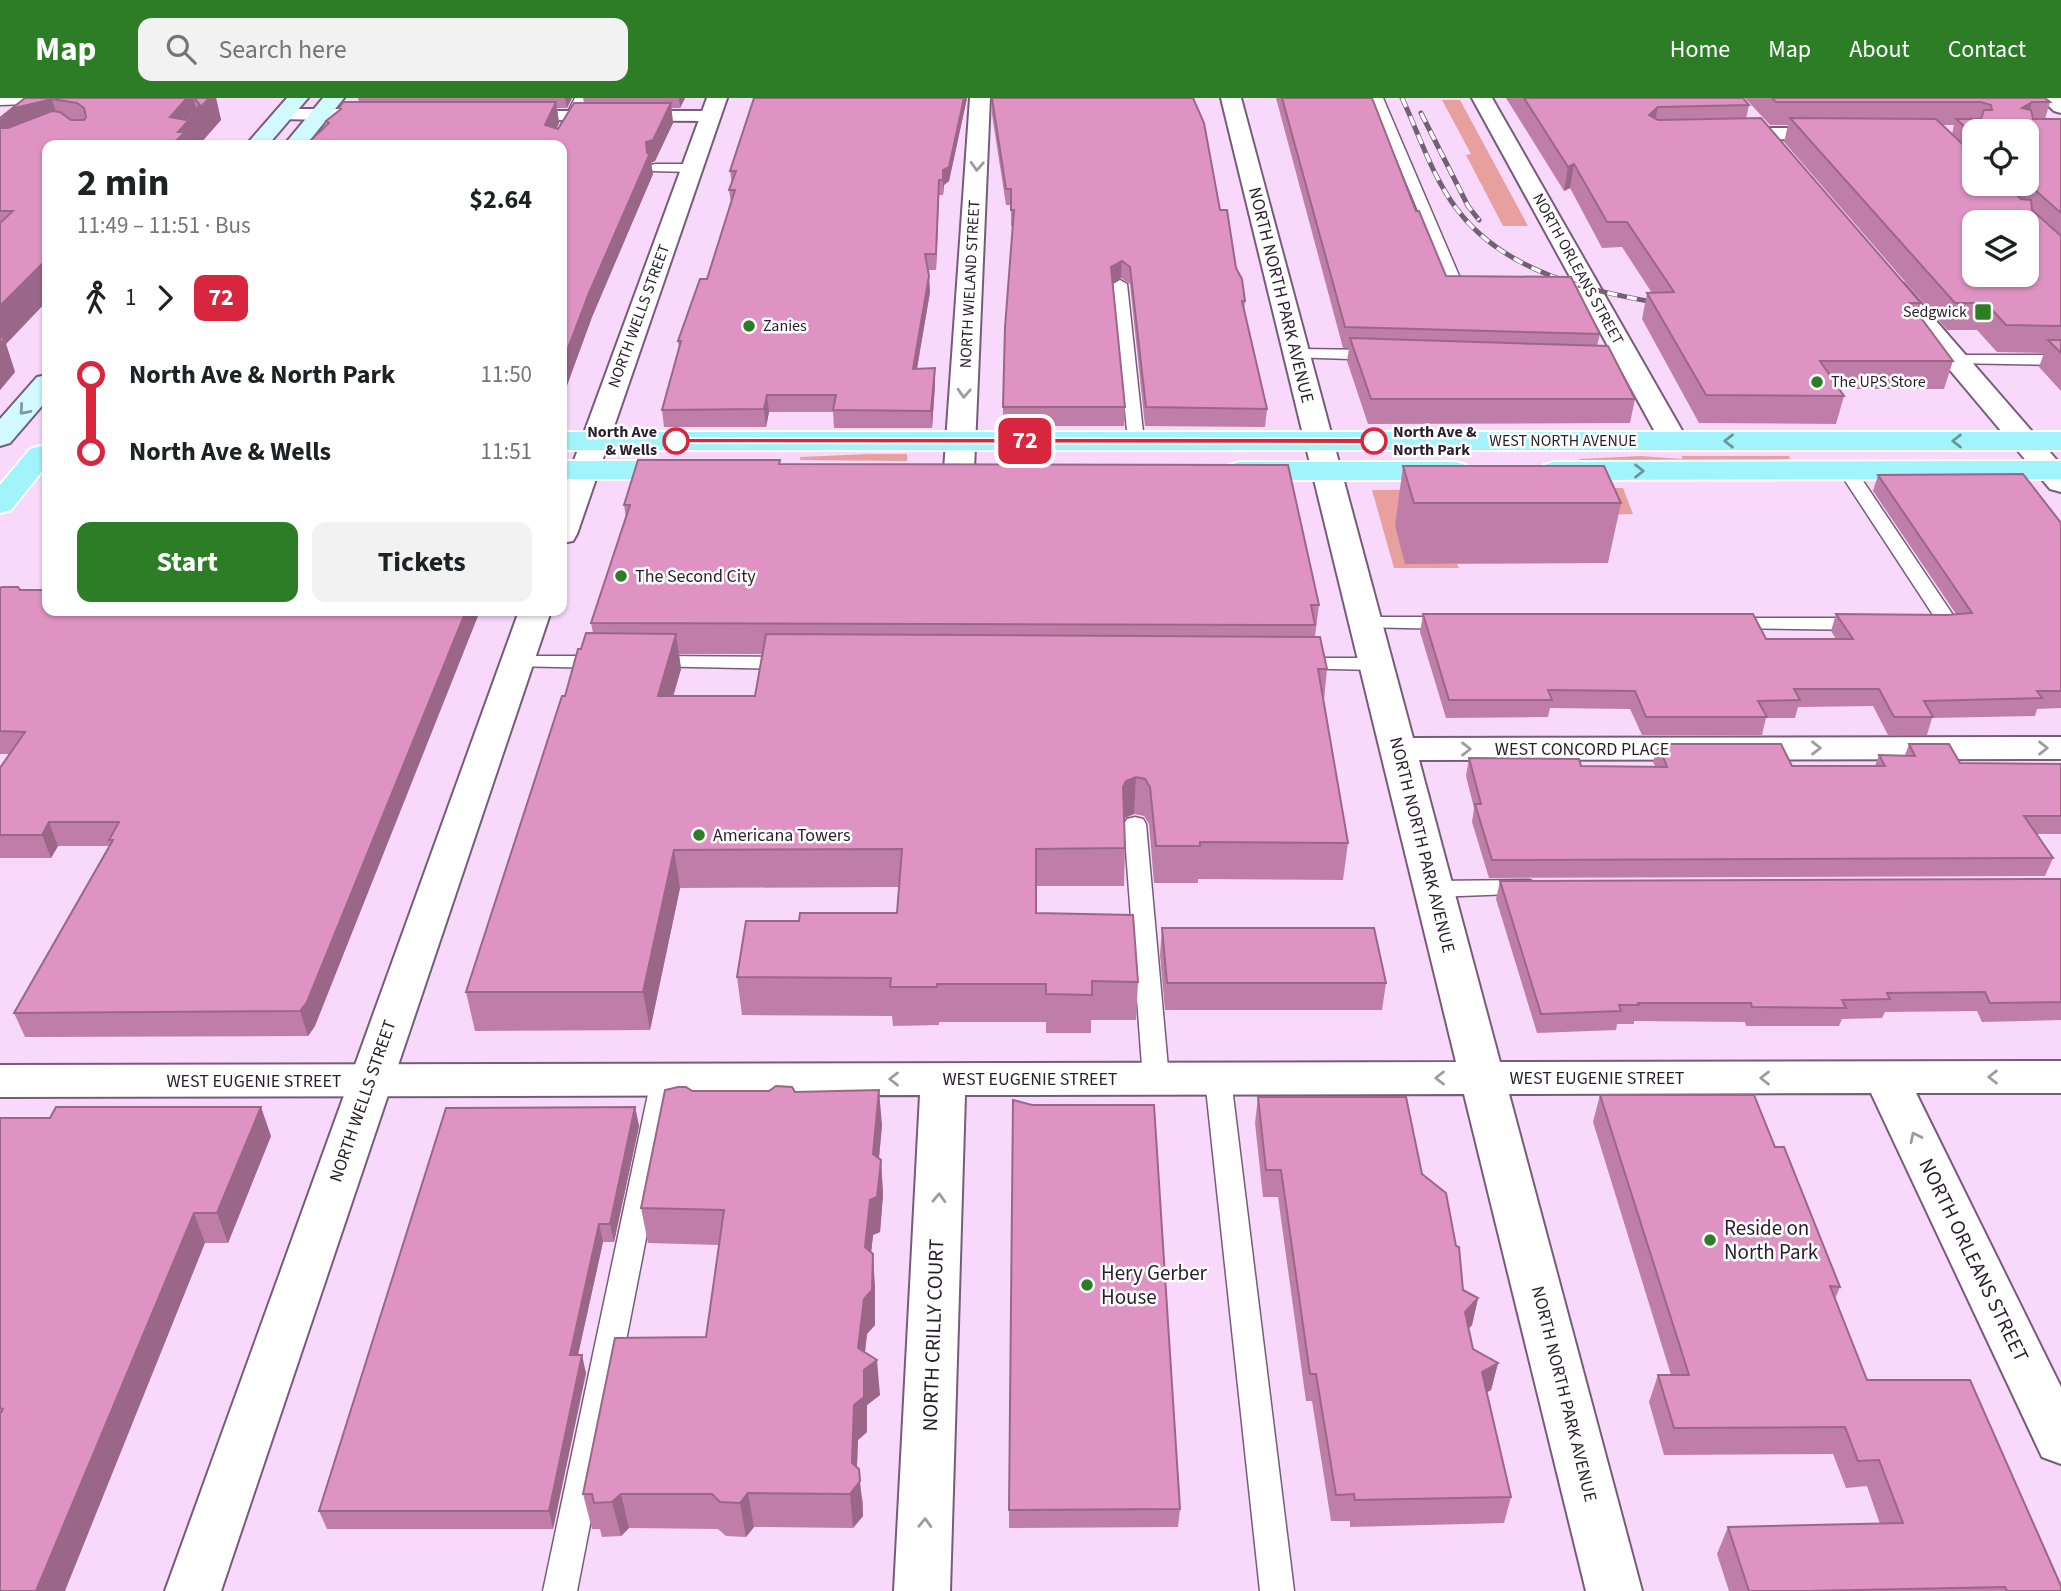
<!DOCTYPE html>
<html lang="en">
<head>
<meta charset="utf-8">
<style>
	body { margin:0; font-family:"Source Sans 3",sans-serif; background:#f2f2f2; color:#202124; height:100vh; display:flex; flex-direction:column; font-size:26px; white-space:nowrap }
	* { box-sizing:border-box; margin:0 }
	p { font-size:23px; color:#757577 }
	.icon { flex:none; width:38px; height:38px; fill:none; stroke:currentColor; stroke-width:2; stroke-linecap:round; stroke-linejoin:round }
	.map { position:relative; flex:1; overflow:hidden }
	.panel { position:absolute; left:42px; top:42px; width:525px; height:476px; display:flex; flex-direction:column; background:#fff; border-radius:14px; box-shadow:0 2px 5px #0004 }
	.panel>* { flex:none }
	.badge { padding:0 14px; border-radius:10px; font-size:24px; line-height:46px }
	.buttons { position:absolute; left:1962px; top:21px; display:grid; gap:14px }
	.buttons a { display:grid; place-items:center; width:77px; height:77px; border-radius:14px; background:#fff; box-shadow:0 2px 5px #0004; font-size:35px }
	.map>.badge { position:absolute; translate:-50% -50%; box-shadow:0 0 0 4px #fff }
	.legs { display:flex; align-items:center; gap:10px; height:77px; padding:0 35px; font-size:23px }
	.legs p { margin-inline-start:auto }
	.headline { display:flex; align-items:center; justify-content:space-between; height:119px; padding:0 35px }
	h1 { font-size:38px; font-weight:700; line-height:52px }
	.button { display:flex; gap:14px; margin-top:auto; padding:14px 35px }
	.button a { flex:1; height:80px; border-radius:14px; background:#2d7d27; color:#fff; font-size:28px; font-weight:700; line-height:80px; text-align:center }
	.button a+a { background:#f2f2f2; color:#202124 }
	ul { padding:0 35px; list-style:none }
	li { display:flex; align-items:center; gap:24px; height:77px; font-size:26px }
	li i { display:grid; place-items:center; width:10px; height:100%; margin:0 9px; background:currentColor }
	li i::after { content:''; width:18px; height:18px; margin:-9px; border:5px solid; border-radius:50%; background:#fff }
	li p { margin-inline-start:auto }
	li:first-child i { background:linear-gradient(#0000 50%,currentColor 0) }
	li:last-child i { background:linear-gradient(currentColor 50%,#0000 0) }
	header { display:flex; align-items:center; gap:42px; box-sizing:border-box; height:98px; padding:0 35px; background:#2d7d27; color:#fff }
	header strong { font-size:33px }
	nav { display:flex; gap:38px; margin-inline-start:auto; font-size:24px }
	.search { width:490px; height:63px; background:#f2f2f2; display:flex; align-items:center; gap:18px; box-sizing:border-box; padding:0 24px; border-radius:14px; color:#757577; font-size:26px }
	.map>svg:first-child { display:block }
</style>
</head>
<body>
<header>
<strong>Map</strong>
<div class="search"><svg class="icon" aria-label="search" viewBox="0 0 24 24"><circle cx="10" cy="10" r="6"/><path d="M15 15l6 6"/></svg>Search here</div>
<nav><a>Home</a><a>Map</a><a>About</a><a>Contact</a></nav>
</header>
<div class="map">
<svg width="2061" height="1493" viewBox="0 0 2061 1493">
	<rect width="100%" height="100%" fill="#f8d9fc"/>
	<path fill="#e7a09d" d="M1442 2H1460L1528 128H1503L1466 57 1471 56Z
		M870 356H907V363L800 362V359Z
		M1641 358 1682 361V358H1789L1790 361 1729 364 1581 365 1579 361Z
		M1623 390 1633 416 1603 417 1608 428H1395L1406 465 1457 466 1459 470H1394L1372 392Z"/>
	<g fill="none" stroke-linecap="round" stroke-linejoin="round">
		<defs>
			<path id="service" d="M0 0H34L35 2 29 6 0 7Z
				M575 0H587L562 49 551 47Z
				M1371 0H1383L1460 180 1458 185 1462 194 1460 197H1450L1444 185 1446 180Z
				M656 66H692L699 70 692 74 651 73V67Z
				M1120 182 1127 186 1144 343 1136 348 1128 343 1113 186Z
				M1296 251 1379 252 1387 257 1379 262 1290 259 1288 256Z
				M1956 257H2061V267L1950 265 1948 262Z
				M1847 367 1853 368 1959 526 1956 530 1949 532 1939 526 1838 372Z
				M1365 519H1452L1462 525 1452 531 1358 529 1355 525 1358 521Z
				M1728 520H1865L1875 526 1865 532 1721 530 1718 526Z
				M517 558H603L610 560 613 564 610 568 603 570 510 568 507 564 510 560Z
				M651 558 792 559 799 561 802 565 799 569 792 571 644 568 641 564 644 560Z
				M1295 560H1376L1383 562 1386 566 1383 570 1376 572 1288 570 1285 566 1288 562Z
				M1135 719 1143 721 1146 726 1169 981 1165 988 1156 990 1147 988 1143 981 1124 726 1127 721Z
				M1529 782 1537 785 1541 790 1537 795 1434 799 1426 796 1422 791 1426 786 1434 783Z
				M1218 972 1227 974 1231 981 1294 1493H1260L1205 981 1209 974Z
				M664 973 673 975 677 982 577 1493H543L651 982 655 975Z"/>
			<path id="pedestrian" d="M539 13H711L720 18 711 23 533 22 530 18 533 14Z"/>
			<path id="minor" d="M970 0H990L974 372 969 378 959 381 949 378 944 372Z
				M1221 0H1241L1413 640 2061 639V661L1419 662 1500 964 2061 963V995H1916L2061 1289V1366L2042 1359 1871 995 1509 996 1642 1493H1586L1464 996 965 997 950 1493H894L920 997 0 999V967L1456 964Z
				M1472 0H1492L1688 343 1684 349 1674 352 1664 349 1660 343Z
				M2040 0H2061V15L2054 13Z
				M284 11H387L394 13 397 17 394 21 387 23 277 21 274 17 277 13Z
				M1763 30H1838L1846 31 1849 36 1846 41 1838 42 1755 41 1752 36 1755 31Z"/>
			<path id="tertiary" d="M707 0H727L577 436 573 443 562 445V395Z
				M1895 183 1904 186 2061 367V394L2050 391 1886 196 1882 191 1886 186Z
				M519 513H551L221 1493H165Z"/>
			<path id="secondary" d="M287 0H308L268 47H246Z
				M323 0H344L306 47H284Z
				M47 277V302L10 345 0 348V321L37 279Z"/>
			<path id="primary" d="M562 334H2061V352H562Z
				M40 348 47 350V367L11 412 0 415V387L30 351Z
				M562 363H686L696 366 701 372 696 378 686 381H562Z
				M2061 363V381L1554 382 1544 379 1539 373 1544 367 1554 364Z
				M1239 364H1456L1466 367 1471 373 1466 379 1456 382H1239L1229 379 1224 373 1229 367Z"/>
		</defs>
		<use href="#service" stroke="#775c7a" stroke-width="3"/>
		<use href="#pedestrian" stroke="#775c7a" stroke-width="4"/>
		<use href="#minor" stroke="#775c7a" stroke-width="4"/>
		<use href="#tertiary" stroke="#775c7a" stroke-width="4"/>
		<use href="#secondary" stroke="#775c7a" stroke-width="4"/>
		<use href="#primary" stroke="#fff" stroke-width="4"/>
		<use href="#service" fill="#fff" fill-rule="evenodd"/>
		<use href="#pedestrian" fill="#fff" fill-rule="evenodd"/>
		<use href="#minor" fill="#fff" fill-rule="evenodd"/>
		<use href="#tertiary" fill="#fff" fill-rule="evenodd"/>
		<use href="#secondary" fill="#d0fafd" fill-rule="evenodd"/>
		<use href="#primary" fill="#a1f4fb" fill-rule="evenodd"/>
		<defs>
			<path id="rail" d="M1402 0C1419 36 1432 78 1456 110 1504 175 1590 193 1664 206
				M1421 15 1468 108 1479 122
				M1901 217H1954"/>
		</defs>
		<use href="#rail" stroke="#726075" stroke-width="5"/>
		<use href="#rail" stroke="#fff" stroke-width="3.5" stroke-dasharray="10" stroke-linecap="butt"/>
	</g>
	<path fill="#bf7ea7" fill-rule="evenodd" d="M25 0H216L221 22 199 47H47V203L6 246 15 274 0 292V20Z
		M358 0H572L567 10H557L559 25 557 30 558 31 584 5 583 0H685L680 10H671L673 25 655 63 651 65 653 76 592 219 562 301V47L327 26 326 23 339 12V10L359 4Z
		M754 0H967L949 83 944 87 943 97H939L936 172H928L930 194 917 271 935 270V287L932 330H834L833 314H769L766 329H664L662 312 679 250 678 243 707 181 731 105 729 92 732 86 730 73Z
		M1276 0H1372L1416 113 1446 178 1600 236 1597 248 1635 301 1630 325 1368 326 1347 263 1349 250H1343Z
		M1506 0H1743L1749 7 1746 21 1921 205 1917 215 1953 263 1944 291H1839L1844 298 1836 326 1699 325 1642 221 1647 195H1652L1622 149 1602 150 1570 90 1564 93Z
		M1745 0H2045L2050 4 2045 21H2061V293L2039 269 2044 255 1997 254 1977 232H1947L1784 44 1788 27H1770ZM1942 27H1954L1952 36ZM1974 33H2026V86H1974Z
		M992 1 1220 112 1245 203 1244 214 1267 311 1265 329 1145 328 1130 186 1121 180 1112 185 1125 309 1124 328H1003V309L1013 128H1011V107H1006L992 17Z
		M780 362V366L1319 507 1315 538 1314 539 1327 571 1324 603 1348 745 1343 782 1198 781V785H1154L1149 726 1144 718 1134 716 1125 720V750L1124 788H1036V815L1138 884 1136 922H1091V935H1046V924H939V927L893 928 892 918 742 917 737 879 799 823 897 815 899 789 680 790 650 932 475 933 466 894 581 551 593 535 591 525 626 420 624 407ZM679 556H762L755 598H673L681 571Z
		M1403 368 1621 405 1608 465 1405 466 1395 428Z
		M1878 377 2061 425V610L2037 611 2035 618 1932 620 1927 637H1888L1873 608 1798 609 1795 620H1766L1762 637H1642L1630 611 1550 610 1548 619 1446 620 1420 534 1423 516 1766 541H1836L1831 533 1836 516H1956L1873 393Z
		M0 490 315 928 308 938 25 939 14 915 110 748H58L51 760H0V670L9 656H0Z
		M1658 646 1792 668H1875L1879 657H1905L1909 646 1960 665 2061 666V736H2036L2053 760 2045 778 1489 780 1472 724 1474 710 1466 678 1469 660 1581 668H1655L1653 664Z
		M2061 781V922L1982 924 1977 913 1885 914 1882 920 1842 921 1839 928H1746L1745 924 1634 923V926H1617L1616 932 1537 935 1496 801 1500 783Z
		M1162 830 1386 885 1382 912H1165L1160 857Z
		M692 993 795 994 882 1027 879 1060 881 1062 883 1097 880 1134 873 1137 871 1154 875 1190V1227L867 1236 865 1255 880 1297 867 1307V1334L858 1342 857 1368 863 1405V1418L853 1430 754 1429 746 1439 726 1438 718 1431 629 1430 621 1438 602 1439 600 1431H592L583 1396 706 1239 719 1147 648 1145 641 1110Z
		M1600 997 1775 1049 1840 1189 1835 1201 1867 1282 2061 1493H1729L1717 1456 1728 1429 1880 1426 1867 1388 1846 1390 1833 1356 1664 1357 1649 1304 1658 1277H1671L1593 1024Z
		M1258 999 1422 1076 1463 1192 1478 1200 1472 1227 1468 1231 1473 1251 1498 1265 1491 1292 1487 1294 1511 1399 1504 1425 1350 1429V1423H1331L1312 1303H1306L1278 1099H1263L1255 1025Z
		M635 1009 639 1028 614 1144H603L578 1257 586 1275 553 1431H327L319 1413Z
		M0 1020 271 1038 228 1145H205L0 1493Z
		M1180 1411 1178 1429 1009 1430V1412Z"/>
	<path fill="#9b6788" d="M193 0 197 13 209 0H216L221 22 199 47H172L170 19 186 1Z
		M565 0H572L567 10Z
		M679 0H685L680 10Z
		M964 0H967L949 83 944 87 943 97V72Z
		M52 1 60 28 0 37V23L15 10Z
		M556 4 559 25 549 47 545 27Z
		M2032 4 2025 28 2022 10Z
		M671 5 673 25 655 63 651 65 653 76 592 219 562 301V266L646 44Z
		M1658 9 1653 32 1649 17Z
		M1574 66 1570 90 1564 93 1568 69Z
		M939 82V97L936 172V156Z
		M47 161V203L6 246 15 274 0 292V208Z
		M1122 163 1121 180 1110 186 1111 169Z
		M929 178 930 194 914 287 913 271Z
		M935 270V287L932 330 931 313Z
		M767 297 769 314 766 329 764 311Z
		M466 513H480L315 928 308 938 300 913Z
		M676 536 681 571 663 634 658 598Z
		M1136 679 1134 716 1125 720 1121 726 1123 689 1126 683Z
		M49 724 58 748 51 760 42 737Z
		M674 752 680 790 650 932 643 894Z
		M879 992 882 1027 876 1091 873 1056Z
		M261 1009 271 1038 228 1145 217 1115Z
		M635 1009 639 1028 614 1144 610 1126Z
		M881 1062 883 1097 880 1134 873 1137 868 1184 865 1149 870 1102Z
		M194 1115 205 1145 65 1493H36Z
		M599 1126 603 1144 574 1275 570 1257Z
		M873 1156 875 1190V1227L867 1236 861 1285 858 1250 864 1201Z
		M1478 1200 1472 1227 1459 1241 1465 1214Z
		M582 1257 586 1275 553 1431 549 1413Z
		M877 1262 880 1297 867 1307V1334L858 1342 856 1388 859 1371 863 1418 853 1430 850 1396 854 1307 864 1272Z
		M1498 1265 1491 1292 1475 1301 1482 1274Z
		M748 1395 754 1429 746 1439 740 1405Z
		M621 1396 629 1430 621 1438 612 1404Z"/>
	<path fill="#de93c2" stroke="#9b6788" stroke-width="2" fill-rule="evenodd" d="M25 0H190L186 1 170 19 186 22 200 7 194 0H209L178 34H185L172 47H47V161L0 208V125L13 113H0V30H8L52 13 60 14 71 22H84L86 19 84 10 77 5 52 1 15 10 0 23V20Z
		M754 0H964L949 69 943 72V82H939L936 156H925L929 178 913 271 935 270 931 313 833 312 836 297H767L764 311 662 312 681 243H678L700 181H707L735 92H729L736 73H730Z
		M992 0H1193L1204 25 1220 112H1227L1236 170 1242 181 1245 203H1242L1267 311 1146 309 1130 169 1122 163 1111 169 1125 309H1003L1005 229 1014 112H1011V91H1006Z
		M1282 0H1372L1416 113H1419L1446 178 1571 179 1600 236 1345 229Z
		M1524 0H1743L1749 7 1658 9 1649 17 1658 22 1761 20 1921 205H1910L1953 263H1820L1844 298 1706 297 1647 195 1674 194 1627 124H1607L1574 66 1568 69Z
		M1772 0H2045L2050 4H2032L2022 10 2031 12 2033 21H2061V115L2026 84V33H1974V37L1956 21H1981L1984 12H1992L1991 7 1981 4H1776Z
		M343 4H556L545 27 558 31 574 5H671L653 42 646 44 647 55H650L589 195 562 266V47H306L329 25 326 23 341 11 339 10Z
		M1790 20 1936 21 1974 57V86H2006L2021 101 2031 102 2032 112 2061 138V228L2006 227 1986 205H1955ZM1974 124H2026V177H1974Z
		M0 238 4 241 0 246Z
		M1350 240 1608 248 1635 301H1371Z
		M2048 242H2061V255Z
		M638 362H780L779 366 1288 367 1319 507H1311L1315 527 591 525 630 407H624Z
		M1403 368H1604L1621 405H1414Z
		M2023 376 2061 425V593H2037L2042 600 1924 603 1933 619H1894L1879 591H1794L1800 602 1758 603 1767 619H1646L1635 593 1548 592 1552 602H1449L1423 516H1753L1766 541H1853L1836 516 1947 517 1972 515 1878 377Z
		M2 489H18L20 492H47V513H466L307 904 300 913 14 915 113 742H109L119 724H49L42 737H0V670L25 634 0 633V490Z
		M586 535 676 536 658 598H755L766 536 1320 539 1327 571H1318L1348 745 1200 744V748H1156L1150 689 1145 681 1136 679 1126 683 1123 689 1125 750 1036 751V815L1133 817 1138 884 1092 883V897L1046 896V886H937V889H890L891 880 737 879 746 823H799L800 815H897L902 751 674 752 643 894H466L562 598H565L578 551H581Z
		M1658 646H1781L1792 668H1885L1879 657 1915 658 1909 646H1949L1960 665 2061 666V718H2024L2053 760 1492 762 1475 706H1481L1469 660 1579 661 1581 668 1667 669Z
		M2061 781V904L1990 905 1985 894 1887 895 1890 901 1842 902 1846 910 1752 909 1751 905H1638L1639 907H1619L1621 913 1541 916 1500 783Z
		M1162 830H1374L1386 885H1167Z
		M776 988 792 989 795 994 879 992 873 1056 881 1062 877 1099 870 1102 865 1149 873 1156 872 1192 864 1201 858 1250 877 1262 864 1272V1299L854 1307 852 1365 859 1371 860 1383 850 1396 748 1395 740 1405 720 1404 712 1396H621L612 1404 594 1405 592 1396H583L615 1240 706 1239 724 1112 641 1110 665 992 678 989H686L692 993H769Z
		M1600 997H1754L1775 1049H1784L1840 1189 1830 1188 1867 1282H1970L2061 1488V1493H2007L2005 1489 1807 1493H1749L1728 1429 1903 1425 1879 1362 1858 1363 1845 1329 1674 1330 1658 1277H1689Z
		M1258 999H1406L1422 1076 1446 1095 1456 1148 1459 1149 1463 1192 1478 1200 1465 1214 1473 1251 1498 1265 1482 1274 1511 1399 1355 1402 1354 1396 1336 1397 1316 1276H1310L1281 1072H1266Z
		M1013 1002 1032 1007H1154L1180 1411 1009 1412Z
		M56 1009H261L217 1115H194L36 1493H0V1316L3 1311 0 1310V1020H50Z
		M635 1009 610 1126H599L570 1257H582L549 1413H319L446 1010Z"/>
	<defs><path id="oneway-chevron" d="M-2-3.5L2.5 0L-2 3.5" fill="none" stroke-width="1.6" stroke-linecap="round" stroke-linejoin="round" transform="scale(1.75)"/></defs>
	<g stroke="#9f9aa0">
		<use href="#oneway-chevron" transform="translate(977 68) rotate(93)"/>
		<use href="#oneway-chevron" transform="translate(964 295) rotate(93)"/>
		<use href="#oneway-chevron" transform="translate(1816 650)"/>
		<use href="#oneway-chevron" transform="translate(2043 650)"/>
		<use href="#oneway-chevron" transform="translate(1466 651)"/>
		<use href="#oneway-chevron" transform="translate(1993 979) rotate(180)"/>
		<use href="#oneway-chevron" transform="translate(1440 980) rotate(-180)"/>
		<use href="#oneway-chevron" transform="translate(1765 980) rotate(180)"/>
		<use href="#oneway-chevron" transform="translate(894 981) rotate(180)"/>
		<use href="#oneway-chevron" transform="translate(1915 1039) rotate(-116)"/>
		<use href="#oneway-chevron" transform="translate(939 1100) rotate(-88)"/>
		<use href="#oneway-chevron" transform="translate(925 1425) rotate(-88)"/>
	</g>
	<use stroke="#85979e" href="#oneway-chevron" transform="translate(24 312) rotate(131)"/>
	<g stroke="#6b949d">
		<use href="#oneway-chevron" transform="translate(1729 343) rotate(-180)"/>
		<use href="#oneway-chevron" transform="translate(1957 343) rotate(-180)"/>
		<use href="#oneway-chevron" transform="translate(1639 373)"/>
	</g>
	<path fill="#d7263d" stroke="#fff" stroke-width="2" d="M676 340H1374L1380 343 1374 346 673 345V341Z"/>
	<g fill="#2d7d27" stroke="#fff" stroke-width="2.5">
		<rect x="1974" y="205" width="18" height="18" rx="3.5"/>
		<circle cx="749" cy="228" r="7"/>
		<circle cx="1817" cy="284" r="7"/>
		<circle cx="621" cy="478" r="7"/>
		<circle cx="699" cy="737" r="7"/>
		<circle cx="1710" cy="1142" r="7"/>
		<circle cx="1087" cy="1187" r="7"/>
	</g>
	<g fill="#fff" stroke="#d7263d" stroke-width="3.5">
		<circle cx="676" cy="343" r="12"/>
		<circle cx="1374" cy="343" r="12"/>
	</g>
	<g text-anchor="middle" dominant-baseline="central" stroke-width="5" stroke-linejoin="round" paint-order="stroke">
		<g font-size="16" fill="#291e2b" stroke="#fff">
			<text transform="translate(1578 171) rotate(61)">NORTH ORLEANS STREET</text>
			<text transform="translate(970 186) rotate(-87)">NORTH WIELAND STREET</text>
			<text transform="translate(639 218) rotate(-70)">NORTH WELLS STREET</text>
			<text x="1563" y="343">WEST NORTH AVENUE</text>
		</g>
		<g font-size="16" fill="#291e2b" stroke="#fff" text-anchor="start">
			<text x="1967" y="214" text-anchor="end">Sedgwick</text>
			<text x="763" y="228">Zanies</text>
			<text x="1831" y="284">The UPS Store</text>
		</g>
		<g font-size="16" font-weight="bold" fill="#291e2b" stroke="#fff" text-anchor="end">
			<text x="657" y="334">North Ave<tspan x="657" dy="18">&amp; Wells</tspan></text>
			<text x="1393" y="334" text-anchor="start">North Ave &amp;<tspan x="1393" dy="18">North Park</tspan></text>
		</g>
		<g font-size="18" fill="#291e2b" stroke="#fff">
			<text transform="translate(1281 197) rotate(76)">NORTH NORTH PARK AVENUE</text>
			<text x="1582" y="651">WEST CONCORD PLACE</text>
			<text transform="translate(1422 747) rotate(76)">NORTH NORTH PARK AVENUE</text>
			<text x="1597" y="980">WEST EUGENIE STREET</text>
			<text x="1030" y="981">WEST EUGENIE STREET</text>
			<text x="254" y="983">WEST EUGENIE STREET</text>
			<text transform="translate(363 1003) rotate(-71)">NORTH WELLS STREET</text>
			<text transform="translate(1564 1296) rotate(76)">NORTH NORTH PARK AVENUE</text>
		</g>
		<g font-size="18" fill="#291e2b" stroke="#fff" text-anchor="start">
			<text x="635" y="478">The Second City</text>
			<text x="713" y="737">Americana Towers</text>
		</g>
		<g font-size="21" fill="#291e2b" stroke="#fff" text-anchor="start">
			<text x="1724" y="1130">Reside on<tspan x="1724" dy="24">North Park</tspan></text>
			<text x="1101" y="1175">Hery Gerber<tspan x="1101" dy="24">House</tspan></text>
		</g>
		<g font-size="21" fill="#291e2b" stroke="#fff">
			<text transform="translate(1974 1162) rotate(64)">NORTH ORLEANS STREET</text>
			<text transform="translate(933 1237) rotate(-88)">NORTH CRILLY COURT</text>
		</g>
	</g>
</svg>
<div class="buttons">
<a><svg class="icon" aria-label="locate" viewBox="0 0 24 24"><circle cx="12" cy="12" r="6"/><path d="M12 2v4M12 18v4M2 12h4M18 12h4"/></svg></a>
<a><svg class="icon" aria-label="layers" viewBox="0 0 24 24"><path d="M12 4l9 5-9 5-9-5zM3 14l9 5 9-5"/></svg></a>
</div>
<b class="badge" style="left:1025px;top:343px;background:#d7263d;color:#fff">72</b>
<section class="panel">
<div class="headline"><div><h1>2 min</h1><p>11:49 – 11:51 · Bus</p></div><b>$2.64</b></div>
<div class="legs"><svg class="icon" aria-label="walk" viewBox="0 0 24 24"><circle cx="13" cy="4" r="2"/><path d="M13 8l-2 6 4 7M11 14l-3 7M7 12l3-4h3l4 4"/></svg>1<svg class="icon" aria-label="forward" viewBox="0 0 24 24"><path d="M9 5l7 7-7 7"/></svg><b class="badge" style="background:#d7263d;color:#fff">72</b></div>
<ul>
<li><i style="color:#d7263d"></i><b>North Ave &amp; North Park</b><p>11:50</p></li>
<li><i style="color:#d7263d"></i><b>North Ave &amp; Wells</b><p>11:51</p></li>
</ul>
<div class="button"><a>Start</a><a>Tickets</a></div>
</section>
</div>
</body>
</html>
